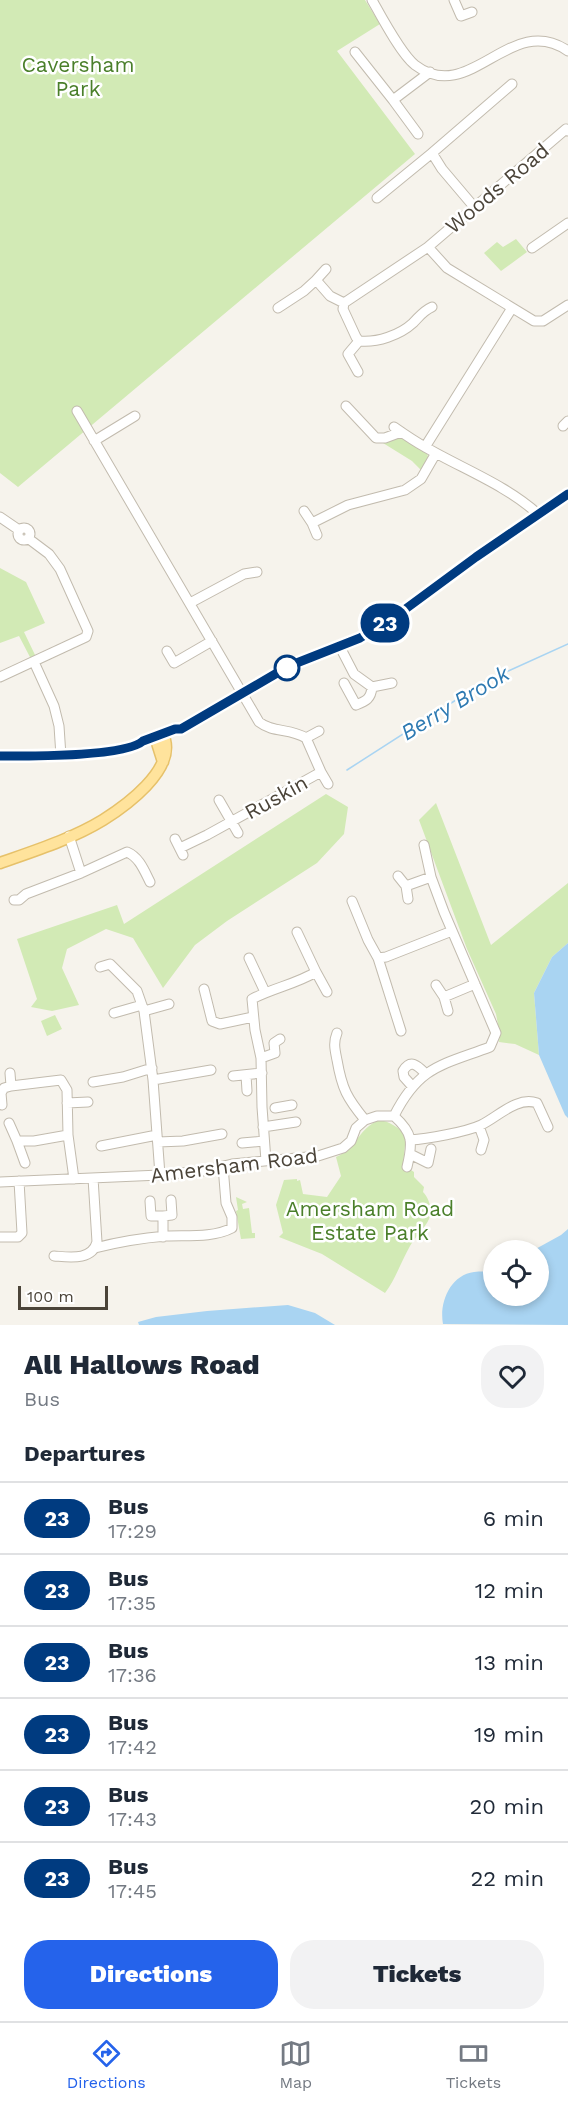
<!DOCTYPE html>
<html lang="en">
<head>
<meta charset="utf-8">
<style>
	body { margin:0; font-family:"Work Sans",sans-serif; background:#f2f2f3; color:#1f2937; height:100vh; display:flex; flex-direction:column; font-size:22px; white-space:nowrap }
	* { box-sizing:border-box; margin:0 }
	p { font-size:20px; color:#747a83 }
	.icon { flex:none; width:33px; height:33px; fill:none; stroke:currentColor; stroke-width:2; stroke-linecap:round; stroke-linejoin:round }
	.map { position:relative; height:1325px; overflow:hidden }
	.side { display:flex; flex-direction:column; background:#fff; flex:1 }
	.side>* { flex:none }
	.badge { padding:0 12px; border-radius:20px; font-size:21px; line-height:39px }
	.tools { position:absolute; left:483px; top:1240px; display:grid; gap:12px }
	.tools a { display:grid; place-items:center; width:66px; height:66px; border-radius:50%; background:#fff; box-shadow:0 3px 9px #0003; font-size:30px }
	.scale { position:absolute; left:18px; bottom:15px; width:90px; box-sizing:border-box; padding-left:6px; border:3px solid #4b4439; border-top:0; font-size:16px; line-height:21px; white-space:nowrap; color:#4b4439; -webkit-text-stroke:4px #fff; paint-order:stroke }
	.map>.badge { position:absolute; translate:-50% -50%; box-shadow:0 0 0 3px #fff }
	h2 { padding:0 24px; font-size:22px; line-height:54px }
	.round { display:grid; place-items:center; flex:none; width:63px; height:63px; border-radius:24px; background:#f2f2f3 }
	.headline { display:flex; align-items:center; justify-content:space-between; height:102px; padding:0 24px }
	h1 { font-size:28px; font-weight:800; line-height:45px }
	.action { display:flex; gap:12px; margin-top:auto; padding:12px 24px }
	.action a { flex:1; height:69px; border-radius:24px; background:#2563eb; color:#fff; font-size:24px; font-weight:800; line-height:69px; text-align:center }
	.action a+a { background:#f2f2f3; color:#1f2937 }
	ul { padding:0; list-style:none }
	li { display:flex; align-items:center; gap:18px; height:72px; padding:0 24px; border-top:2px solid #e0e1e3 }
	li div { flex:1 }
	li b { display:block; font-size:22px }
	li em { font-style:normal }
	li .badge { min-width:66px; font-weight:700; text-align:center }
	.tab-bar { display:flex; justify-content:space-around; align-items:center; height:84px; border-top:2px solid #e0e1e3; background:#fff; font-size:16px; color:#747a83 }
	.tab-bar a { display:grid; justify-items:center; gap:3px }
	.tab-bar .on { color:#2563eb }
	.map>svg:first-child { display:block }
</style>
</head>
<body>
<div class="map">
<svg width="568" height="1325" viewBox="0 0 568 1325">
	<rect width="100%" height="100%" fill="#f6f3ec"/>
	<path fill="#d2eab5" d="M0 0H365L380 24 337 51 415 154 18 487 0 473Z
		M516 239 527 252 501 271 484 253 497 242 503 247Z
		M401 437 427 453 428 457 421 470 412 461 383 443Z
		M0 568 26 582 45 623 24 632 36 657 31 659 19 636 0 643Z
		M326 794 348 807 344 834 317 863 227 921 195 945 163 988 133 938 106 929 67 949 62 968 79 1005 52 1011 31 1007 37 999 17 939 117 905 124 924Z
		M436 803 491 945 568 883V943L552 957 534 993 539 1055 515 1044 499 1042 500 1035 496 1014 467 949 419 820Z
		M55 1015 62 1029 47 1036 41 1021Z
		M379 1120C389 1121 400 1128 406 1136L403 1165 414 1172V1177L424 1187 423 1192C429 1198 433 1210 429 1219 425 1228 415 1237 410 1246 401 1262 395 1280 385 1293L322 1254 279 1237 283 1233 276 1205 284 1180 297 1179V1181L300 1180 303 1194 327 1197 341 1176 336 1157C357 1148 358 1129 379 1120Z
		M236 1197 247 1202 242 1204 243 1209 249 1208 252 1233H255V1238L241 1239 236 1211 238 1210Z"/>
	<path fill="#a9d4f2" d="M568 943V1118L565 1115 539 1055 534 993 552 957Z
		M568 1229V1325L443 1324C439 1303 450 1275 474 1272 480 1271 487 1272 493 1271L494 1296H538V1251H532L561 1235Z
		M288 1305 315 1313 335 1325H139L138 1322 156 1317 207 1311Z"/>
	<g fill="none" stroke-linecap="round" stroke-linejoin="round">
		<path stroke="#a9d4f2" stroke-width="1.5" d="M347 770 484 682 568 644"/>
		<defs>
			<path id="minor" d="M372 0C381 16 401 54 415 65 470 107 510 11 568 51
				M454 0 461 16 472 12
				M355 52 393 100 430 72
				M393 100 418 134
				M568 131 566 129 428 247 447 268 534 321H543L568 305
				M432 153 512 84
				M377 198 432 153 442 169 475 208
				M532 248 568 223
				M316 280 326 269
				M344 303 343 309 356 337 359 341C377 343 400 335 413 323 420 316 423 311 432 307
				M344 303 428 247
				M278 308 304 291 316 280 330 296 344 303
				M358 372 348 354 359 341
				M346 406 376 438H385L401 432
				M77 411 259 722C273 733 290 728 306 738L321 772 207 835 180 848
				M563 426 568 421
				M394 427C404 434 414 441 425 447 463 469 506 485 538 514
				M94 441 135 416
				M425 447 512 308
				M304 511 312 523 348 505 405 490 421 479 436 453
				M0 517 19 530
				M312 523 317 535
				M18 534a6 6 0 1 1 12 0a6 6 0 1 1-12 0Z
				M190 603 244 574 257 572
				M340 647 354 674 372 687 392 683
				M167 651 174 663 212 641
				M34 662 54 706 59 726 61 756
				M0 677 86 637 88 631 60 569 49 554 29 539
				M344 683 356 705C366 701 371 699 372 687
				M306 738 319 731
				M321 772 328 784
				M219 800 238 833
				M69 836 81 873 127 852C139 857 144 870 150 882
				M175 839 183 855
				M398 876 406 886 431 877
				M406 886 408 899
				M14 900H19L26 894 81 873
				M352 901 368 940 378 958 386 957 452 931
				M249 958 265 992
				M378 958 401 1031
				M100 967 110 964 137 991 144 1011 153 1080 160 1175
				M316 972 327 992
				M436 985 444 997 475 984
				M204 989 212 1021 220 1024 253 1017
				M444 997 448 1011
				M144 1011 169 1004
				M114 1013 142 1005
				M337 1033C333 1043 335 1050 337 1060 342 1089 347 1098 365 1120
				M261 1058 275 1053 274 1043 280 1039
				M10 1073 11 1086 61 1080 67 1090 68 1135 74 1179
				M246 1075 247 1091
				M233 1076 262 1073
				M153 1080 211 1070
				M93 1082 123 1077 152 1068
				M412 1086 404 1077 403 1071C411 1058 418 1066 426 1074
				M67 1103 88 1102
				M2 1105 1 1093 4 1088 11 1086
				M275 1108 292 1105
				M394 1116C419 1066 442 1065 490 1047L496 1033 444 912 431 877 424 845
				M9 1123 17 1141H34L68 1135
				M479 1126 484 1140 481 1150
				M263 1127 296 1122
				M410 1140C427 1139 466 1132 481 1125 498 1117 517 1096 537 1103L548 1127
				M17 1141 25 1163
				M158 1142 183 1141 222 1134
				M242 1143 264 1141
				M101 1146 157 1135
				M410 1154 428 1163 431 1149
				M266 1161 262 1107 261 1058 255 1030 252 999C273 988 296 984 316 972L297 932
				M0 1182 160 1175 203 1171 232 1164 318 1156 343 1148 351 1141 356 1128 365 1120 377 1116H394C413 1133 413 1142 407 1167
				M150 1201 151 1216H163
				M0 1237H18L22 1233 19 1181
				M163 1237V1216L172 1215 171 1200
				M95 1248C118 1242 142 1238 166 1236 187 1235 213 1238 232 1228V1217L226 1203 223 1166
				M54 1256C69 1257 92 1261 97 1242L93 1178"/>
			<path id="major" d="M159 736 157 743 163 762
				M0 756C27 756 125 757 143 741L175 729H181L289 666 360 638 396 616 476 557 568 494
				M0 863C34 851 72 839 103 820 127 805 173 771 165 740L159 736"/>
		</defs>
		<use href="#minor" stroke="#c2bbae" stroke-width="11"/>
		<use href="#major" stroke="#e6c16a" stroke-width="13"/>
		<use href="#minor" stroke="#fff" stroke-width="9"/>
		<use href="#major" stroke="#ffe39c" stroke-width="10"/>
	</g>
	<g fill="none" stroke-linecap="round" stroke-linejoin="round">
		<defs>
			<path id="line" d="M0 756C27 756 125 757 143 741L175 729H181L289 666 360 638 396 616 476 557 568 494"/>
		</defs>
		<use href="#line" stroke="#fff" stroke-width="14"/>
		<use href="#line" stroke="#003b80" stroke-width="9"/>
	</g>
	<circle fill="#fff" stroke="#003b80" stroke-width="3" cx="287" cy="668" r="12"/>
	<g text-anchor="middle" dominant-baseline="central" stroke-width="5" stroke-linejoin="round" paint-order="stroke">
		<g font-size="21" fill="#4a7f2a" stroke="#fff">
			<text x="78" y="64">Caversham<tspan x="78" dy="24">Park</tspan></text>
			<text x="370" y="1208">Amersham Road<tspan x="370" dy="24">Estate Park</tspan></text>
		</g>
		<g font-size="21" fill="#4b4439" stroke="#fff">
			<text transform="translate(497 188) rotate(-40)">Woods Road</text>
			<text transform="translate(276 797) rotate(-29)">Ruskin</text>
			<text transform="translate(234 1165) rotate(-7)">Amersham Road</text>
		</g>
		<g font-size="22" font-style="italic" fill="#2e7ab2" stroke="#fff">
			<text transform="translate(455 703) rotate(-31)">Berry Brook</text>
		</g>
	</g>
</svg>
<div class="tools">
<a><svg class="icon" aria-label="locate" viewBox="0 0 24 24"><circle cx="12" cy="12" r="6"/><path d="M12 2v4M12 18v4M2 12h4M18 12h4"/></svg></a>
</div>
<div class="scale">100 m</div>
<b class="badge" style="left:385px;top:623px;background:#003b80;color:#fff">23</b>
</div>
<section class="side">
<div class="headline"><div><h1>All Hallows Road</h1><p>Bus</p></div><a class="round"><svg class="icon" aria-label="heart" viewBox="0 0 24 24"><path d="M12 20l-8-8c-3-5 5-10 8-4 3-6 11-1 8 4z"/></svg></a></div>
<h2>Departures</h2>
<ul>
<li><span class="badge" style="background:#003b80;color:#fff">23</span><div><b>Bus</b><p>17:29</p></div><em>6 min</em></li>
<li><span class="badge" style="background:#003b80;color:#fff">23</span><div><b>Bus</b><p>17:35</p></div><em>12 min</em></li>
<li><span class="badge" style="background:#003b80;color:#fff">23</span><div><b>Bus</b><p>17:36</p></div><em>13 min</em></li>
<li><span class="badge" style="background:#003b80;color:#fff">23</span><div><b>Bus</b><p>17:42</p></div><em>19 min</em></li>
<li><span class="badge" style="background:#003b80;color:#fff">23</span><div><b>Bus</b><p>17:43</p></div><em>20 min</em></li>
<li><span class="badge" style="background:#003b80;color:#fff">23</span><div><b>Bus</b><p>17:45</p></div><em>22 min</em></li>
</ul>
<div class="action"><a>Directions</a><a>Tickets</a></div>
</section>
<nav class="tab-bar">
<a class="on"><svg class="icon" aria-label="directions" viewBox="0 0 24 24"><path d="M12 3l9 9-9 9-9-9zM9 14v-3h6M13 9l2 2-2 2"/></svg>Directions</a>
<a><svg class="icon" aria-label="map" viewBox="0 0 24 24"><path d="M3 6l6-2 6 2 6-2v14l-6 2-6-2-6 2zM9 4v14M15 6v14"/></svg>Map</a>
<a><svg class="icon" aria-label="tickets" viewBox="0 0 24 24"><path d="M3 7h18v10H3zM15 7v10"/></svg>Tickets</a>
</nav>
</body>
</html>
